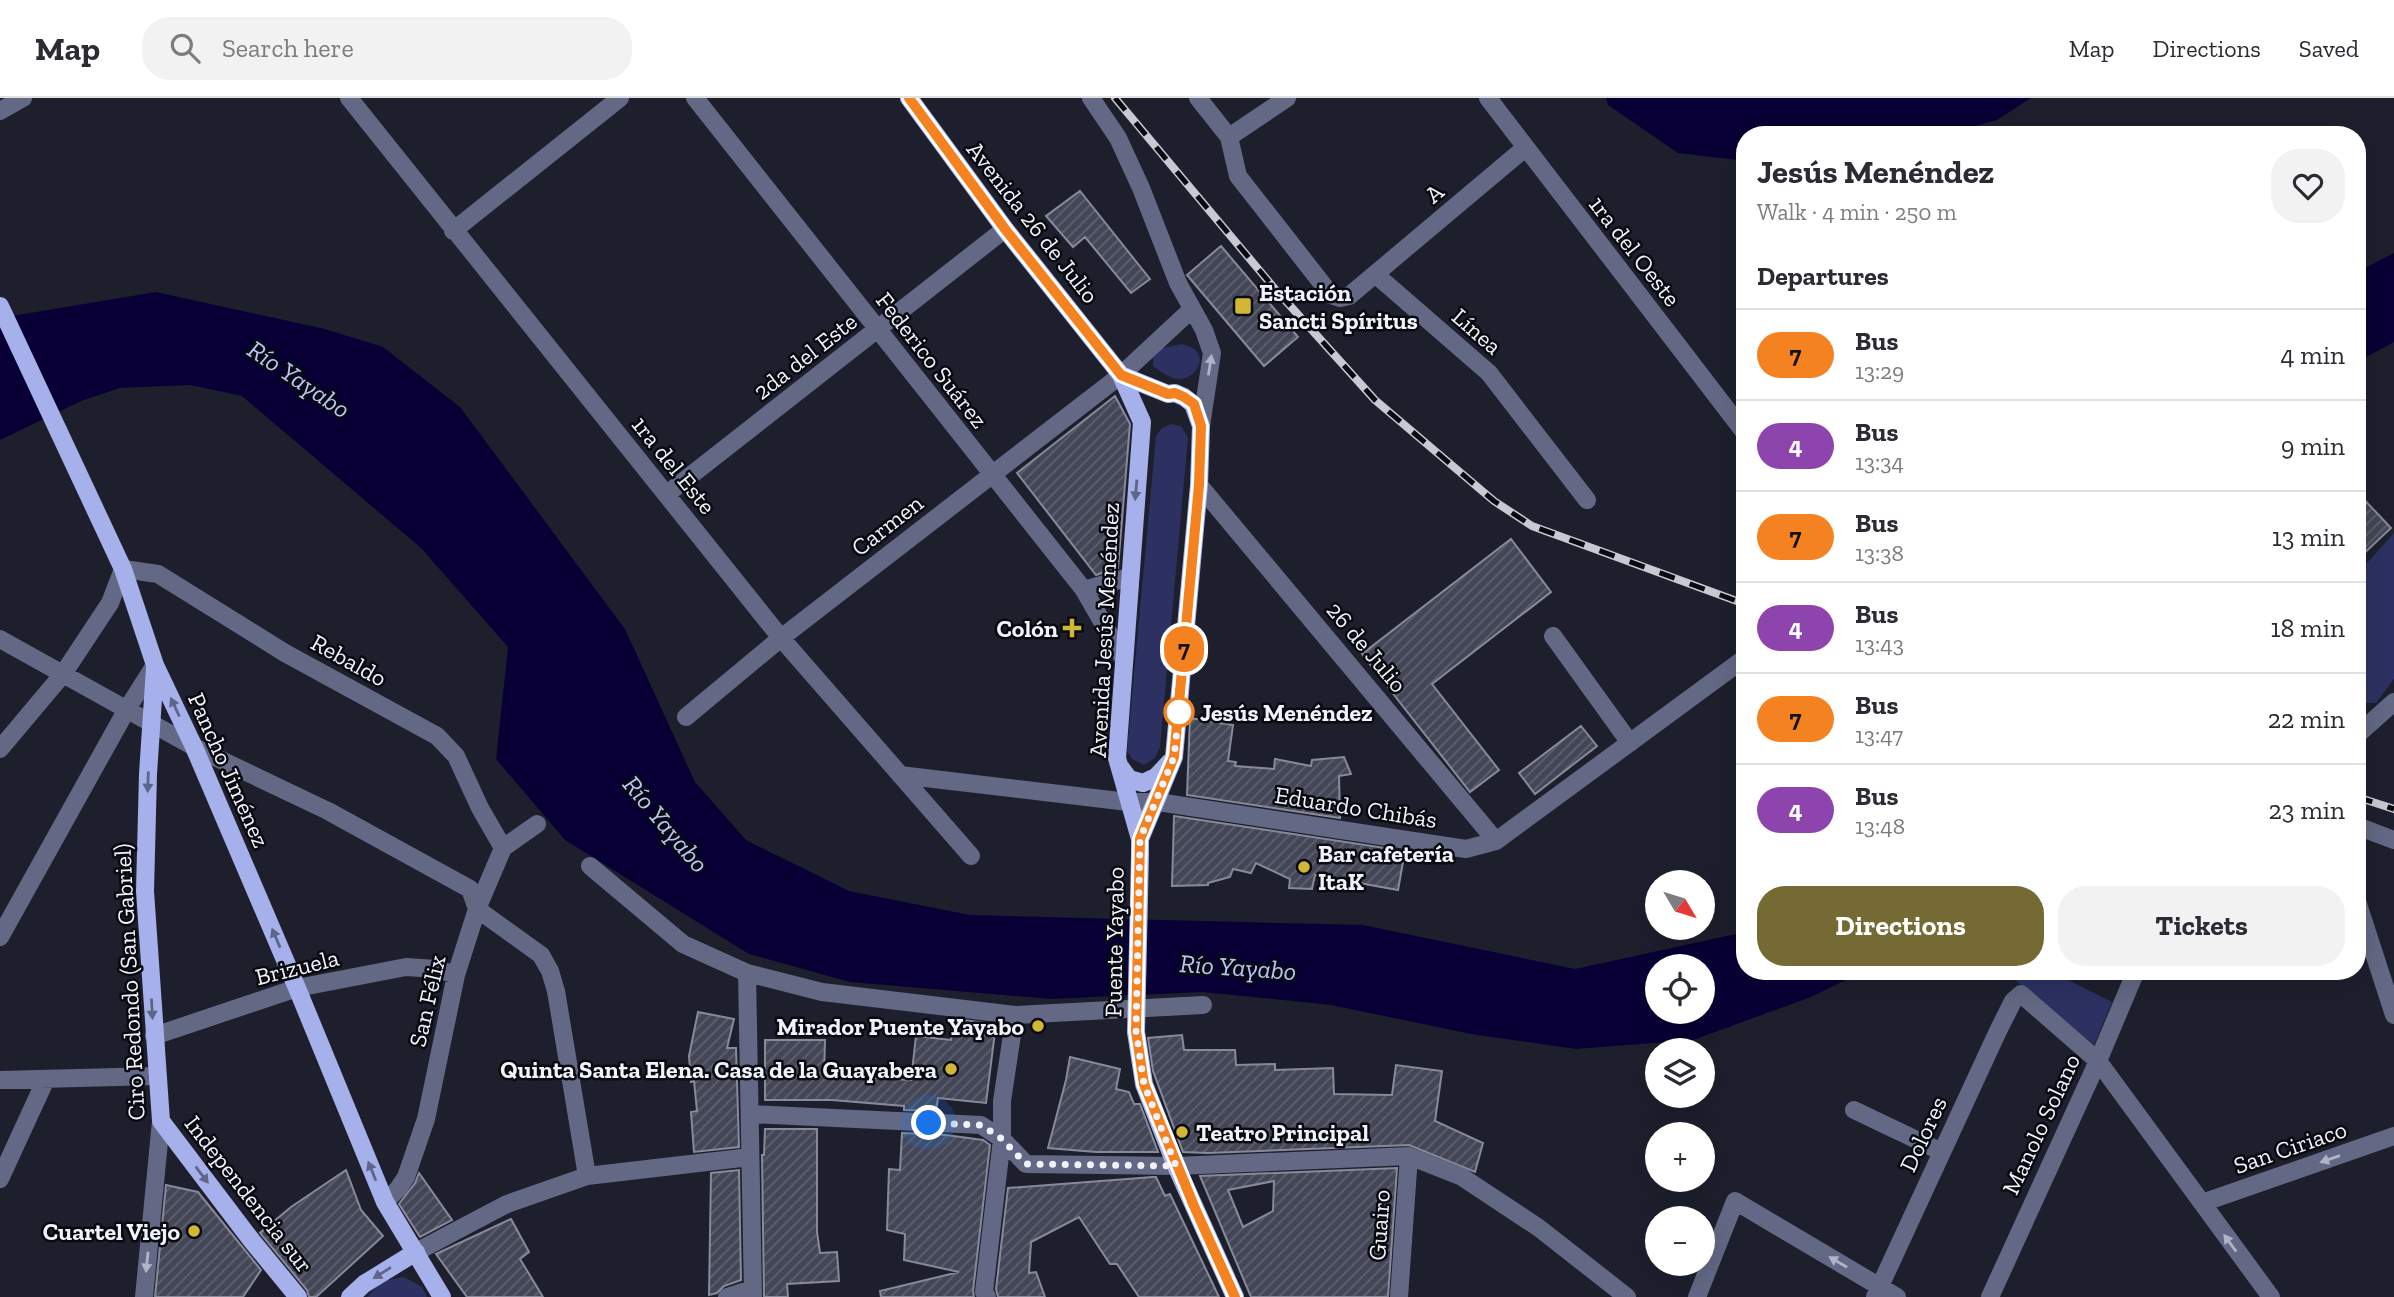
<!DOCTYPE html>
<html lang="en">
<head>
<meta charset="utf-8">
<style>
	body { margin:0; font-family:"Zilla Slab",serif; background:#f2f2f3; color:#2b2b33; height:100vh; display:flex; flex-direction:column; font-size:26px; white-space:nowrap }
	* { box-sizing:border-box; margin:0 }
	p { font-size:23px; color:#7c7c81 }
	.icon { flex:none; width:38px; height:38px; fill:none; stroke:currentColor; stroke-width:2; stroke-linecap:round; stroke-linejoin:round }
	.map { position:relative; flex:1; overflow:hidden }
	.details { position:absolute; left:1736px; top:28px; width:630px; height:854px; display:flex; flex-direction:column; background:#fff; border-radius:28px; box-shadow:0 7px 28px #0002 }
	.details>* { flex:none }
	.badge { padding:0 14px; border-radius:23px; font-size:24px; line-height:46px }
	.needle { width:46px; rotate:128deg }
	.fabs { position:absolute; left:1645px; top:772px; display:grid; gap:14px }
	.fabs a { display:grid; place-items:center; width:70px; height:70px; border-radius:50%; background:#fff; box-shadow:0 7px 28px #0002; font-size:35px }
	.you { position:absolute; width:35px; height:35px; margin:-18px; border:5px solid #fff; border-radius:50%; background:#1a73e8; box-shadow:0 0 0 10px #1a73e833 }
	.map>.badge { position:absolute; translate:-50% -50%; box-shadow:0 0 0 4px #fff }
	h2 { padding:0 21px; font-size:26px; line-height:63px }
	.round { display:grid; place-items:center; flex:none; width:74px; height:74px; border-radius:28px; background:#f2f2f3 }
	.head { display:flex; align-items:center; justify-content:space-between; height:119px; padding:0 21px }
	h1 { font-size:33px; font-weight:800; line-height:52px }
	.action { display:flex; gap:14px; margin-top:auto; padding:14px 21px }
	.action a { flex:1; height:80px; border-radius:28px; background:#766a34; color:#fff; font-size:28px; font-weight:800; line-height:80px; text-align:center }
	.action a+a { background:#f2f2f3; color:#2b2b33 }
	ul { padding:0; list-style:none }
	li { display:flex; align-items:center; gap:21px; height:91px; padding:0 21px; border-top:2px solid #e1e1e2 }
	li div { flex:1 }
	li b { display:block; font-size:26px }
	li em { font-style:normal }
	li .badge { min-width:77px; font-weight:700; text-align:center }
	header { display:flex; align-items:center; gap:42px; box-sizing:border-box; height:98px; padding:0 35px; background:#fff; border-bottom:2px solid #e1e1e2 }
	header strong { font-size:33px }
	nav { display:flex; gap:38px; margin-inline-start:auto; font-size:24px }
	.search { width:490px; height:63px; background:#f2f2f3; display:flex; align-items:center; gap:18px; box-sizing:border-box; padding:0 24px; border-radius:28px; color:#7c7c81; font-size:26px }
	.map>svg:first-child { display:block }
</style>
</head>
<body>
<header>
<strong>Map</strong>
<div class="search"><svg class="icon" aria-label="search" viewBox="0 0 24 24"><circle cx="10" cy="10" r="6"/><path d="M15 15l6 6"/></svg>Search here</div>
<nav><a>Map</a><a>Directions</a><a>Saved</a></nav>
</header>
<div class="map">
<svg width="2394" height="1199" viewBox="0 0 2394 1199">
	<defs>
		<pattern id="building-hatch" width="6" height="6" patternUnits="userSpaceOnUse" patternTransform="scale(1.75)"><rect width="6" height="6" fill="#434656"/><path d="M-1 1l2-2M0 6l6-6M5 7l2-2" fill="none" stroke="#5f616f"/></pattern>
	</defs>
	<rect width="100%" height="100%" fill="#1d1f2d"/>
	<path fill="#2c3162" d="M1182 246C1187 248 1194 249 1197 254 1206 266 1191 282 1179 281 1169 280 1161 274 1153 268V259L1162 250Z
		M1171 326 1181 328 1188 340 1160 649 1155 660 1144 667 1132 661 1127 653 1156 338 1162 330Z
		M2394 435V581L2376 605H2357V476Z
		M2016 873H2050L2112 904 2094 947 2014 881Z
		M404 1179 422 1189 427 1199H367L382 1183Z"/>
	<path fill="#080035" fill-rule="evenodd" d="M1606 0H2031L1997 22 1943 37H1745V63L1678 55 1608 7Z
		M2394 155V244L2357 264V174Z
		M156 194 325 231 383 249 460 309 625 531 695 684 746 742 849 793 970 817 1363 827 1575 871 1745 834V873H1864L1811 899 1693 942 1576 951 1471 936 1331 907 1202 894 1052 901 850 884 749 856 565 742 496 661 508 549 421 450 242 298 190 287 120 290 81 303 0 342V220ZM1657 868H1703V914H1657Z"/>
	<path fill="url(#building-hatch)" stroke="#868a9b" stroke-width="2" fill-rule="evenodd" d="M1080 93 1150 181 1131 195 1085 139 1073 149 1046 118Z
		M1221 148 1298 239 1264 268 1187 177Z
		M1115 298 1130 326 1118 470 1096 477 1017 375Z
		M2357 394 2391 430 2357 462Z
		M1511 441 1551 494 1432 586 1499 672 1470 694 1362 556Z
		M1190 620 1233 627 1228 663 1236 664 1235 668 1274 671 1275 661 1311 668 1312 662 1344 659 1351 676 1339 678 1340 720 1187 697Z
		M1581 628 1597 648 1535 696 1519 675Z
		M1174 718 1405 753 1398 792 1315 777 1312 791 1289 790 1290 781 1256 765 1251 775 1233 771 1230 779 1208 785V787L1172 788Z
		M698 914 734 921 727 950H736L739 1049 694 1054 691 1014 697 1013 694 983 691 984 689 958Z
		M954 921 996 926 986 1005 938 1000 936 1013 904 1012V1008L832 1002H765V942H825L824 977 911 982 916 938 951 942Z
		M1182 937 1184 952H1235L1236 967 1275 966V972L1333 970 1334 996 1392 997 1396 967 1442 973 1435 1023 1483 1045 1475 1074 1409 1047 1208 1055 1183 1054 1153 973 1148 940Z
		M1070 959 1120 971 1116 991 1129 994 1134 1006H1140L1158 1054H1096L1048 1050 1066 982Z
		M765 1031H817V1134L820 1155 837 1154 839 1183 787 1186 788 1199H764L762 1057H764Z
		M902 1035 946 1037 983 1042 990 1047 973 1193 974 1199H881L880 1193 959 1174 904 1162 905 1136 887 1132 889 1071 900 1072Z
		M1397 1070 1388 1199H1251L1200 1078ZM1274 1083 1273 1113 1243 1129 1228 1092Z
		M346 1072 361 1112 383 1138 316 1199H309L307 1192 260 1135 291 1109Z
		M739 1072 741 1182 724 1188 717 1195 709 1197 711 1075Z
		M419 1075 452 1122 420 1139 399 1106 415 1085Z
		M1153 1079H1156L1165 1098 1170 1096 1219 1199H1139L1117 1166H1110L1079 1119 1031 1144 1029 1175 1036 1174 1045 1199H998L996 1191 1008 1090Z
		M166 1087 198 1094 261 1172 243 1199H155Z
		M511 1121 529 1154 520 1161 543 1199H467L436 1156Z"/>
	<g fill="none" stroke-linecap="round" stroke-linejoin="round">
		<path stroke="#636884" stroke-width="18" d="M349 0 781 540 971 758
			M695 0 1084 492 1123 560
			M1091 0 1118 40 1141 90 1178 185 1204 232 1212 255 1201 328
			M1198 0 1229 39 1238 78 1331 197 1340 200 1349 198 1525 50
			M1488 0 1745 335
			M0 13 23 0
			M1229 39 1287 0
			M453 133 620 0
			M1375 176 1489 275 1587 402
			M1199 387 1496 743
			M667 396 1005 131
			M1084 492 1129 479
			M1553 538 1630 645
			M0 541 194 649 328 713 470 791 477 811 541 857 550 873 556 893 587 1078
			M686 619 781 540 1121 277 1192 211
			M2357 637 2394 604
			M0 651 63 576 110 505 123 471 158 476 285 555 437 638 456 658 480 710 503 750
			M900 677 1128 704H1158L1466 751 1496 743 1745 560
			M2357 728 2394 742
			M590 768 683 846 747 875 822 894 1015 917 1203 907
			M2357 803 2394 917
			M0 839 127 611 155 567
			M747 875 753 1199
			M154 938 297 890 406 869 437 871 456 877
			M0 982 157 978
			M1854 1012 1942 1054
			M750 1016 981 1027 1002 1041 1026 1066 1176 1068 1409 1058 1462 1079 1539 1130 1627 1199
			M0 1081 46 981
			M385 1104 398 1091 406 1079 426 1021 456 877 477 811 503 750 537 726
			M2202 1105 2394 1038
			M416 1154 507 1106 587 1078 750 1059
			M144 1199 161 1023
			M727 1199 752 1191
			M987 1199 984 1194 1002 1041V1003L1015 917
			M1399 1199 1409 1058
			M1697 1199 1735 1103 1897 1199
			M1875 1199 1998 933 2013 903 2021 896 2098 963 2271 1199
			M1990 1199 2098 963 2136 873"/>
		<path stroke="#a6b0ea" stroke-width="18" d="M909 0 1005 131 1121 277 1142 324 1117 660 1140 741V756
			M0 208 123 471 155 567 194 649 297 890 385 1104 442 1199
			M1121 277 1168 296 1175 295 1184 299 1193 306 1201 328 1199 387 1174 659 1140 741
			M155 570 148 676 145 793 161 1023 252 1143 298 1199
			M1121 670 1129 681 1143 685 1156 679 1170 664
			M1136 934 1144 986 1176 1068 1235 1199
			M350 1199 364 1186 416 1154"/>
		<defs>
			<path id="rail" d="M1115 0 1275 191 1375 302 1494 403 1532 428 1745 506
				M2357 699 2394 711"/>
		</defs>
		<use href="#rail" stroke="#c7c9d3" stroke-width="8"/>
		<use href="#rail" stroke="#090a10" stroke-width="5" stroke-dasharray="16" stroke-linecap="butt"/>
		<path stroke="#a6b0ea" stroke-width="18" d="M1136 934 1140 756"/>
	</g>
	<defs><path id="oneway-solid" d="M-6-.8H1V-3.2L6.5 0L1 3.2V.8H-6Z" transform="scale(1.75)"/></defs>
	<g fill="#b1b4c6">
		<use href="#oneway-solid" transform="translate(1210 267) rotate(-81)"/>
		<use href="#oneway-solid" transform="translate(2330 1061) rotate(161)"/>
		<use href="#oneway-solid" transform="translate(2230 1145) rotate(-126)"/>
		<use href="#oneway-solid" transform="translate(147 1164) rotate(96)"/>
		<use href="#oneway-solid" transform="translate(1838 1164) rotate(-150)"/>
	</g>
	<g fill="#5f6588">
		<use href="#oneway-solid" transform="translate(1136 392) rotate(95)"/>
		<use href="#oneway-solid" transform="translate(175 609) rotate(-115)"/>
		<use href="#oneway-solid" transform="translate(148 684) rotate(92)"/>
		<use href="#oneway-solid" transform="translate(276 840) rotate(-113)"/>
		<use href="#oneway-solid" transform="translate(152 911) rotate(87)"/>
		<use href="#oneway-solid" transform="translate(372 1073) rotate(-112)"/>
		<use href="#oneway-solid" transform="translate(202 1077) rotate(53)"/>
		<use href="#oneway-solid" transform="translate(382 1175) rotate(148)"/>
	</g>
	<g fill="none" stroke-linecap="round" stroke-linejoin="round">
		<defs>
			<path id="line" d="M909 0 1005 131 1121 277 1168 296 1175 295 1184 299 1194 306 1201 328 1199 387 1174 659 1140 741 1136 933 1144 986 1194 1108 1235 1199"/>
		</defs>
		<use href="#line" stroke="#fff" stroke-width="16"/>
		<use href="#line" stroke="#f58220" stroke-width="10"/>
		<path stroke="#f1f3fc" stroke-width="7" stroke-dasharray="0 12.6" d="M929 1025 981 1027 1002 1041 1026 1066 1176 1068 1144 986 1136 933 1140 741 1174 659 1179 614"/>
	</g>
	<g fill="#d2b736" stroke="#090a10" stroke-width="2.5">
		<rect x="1234" y="199" width="18" height="18" rx="3.5"/>
		<path d="M1068.5 519.5h7v7h7v7h-7v7h-7v-7h-7v-7h7z"/>
		<circle cx="1304" cy="769" r="7"/>
		<circle cx="1038" cy="928" r="7"/>
		<circle cx="951" cy="971" r="7"/>
		<circle cx="1182" cy="1034" r="7"/>
		<circle cx="194" cy="1133" r="7"/>
	</g>
	<circle fill="#fff" stroke="#f58220" stroke-width="3.5" cx="1179" cy="614" r="14"/>
	<g text-anchor="middle" dominant-baseline="central" stroke-width="5" stroke-linejoin="round" paint-order="stroke">
		<g font-size="24" fill="#f1f3fc" stroke="#090a10">
			<text transform="translate(1434 95) rotate(-40)">A</text>
			<text transform="translate(1033 124) rotate(52)">Avenida 26 de Julio</text>
			<text transform="translate(1635 153) rotate(52)">1ra del Oeste</text>
			<text transform="translate(1477 233) rotate(41)">Línea</text>
			<text transform="translate(805 258) rotate(-38)">2da del Este</text>
			<text transform="translate(932 262) rotate(52)">Federico Suárez</text>
			<text transform="translate(674 367) rotate(51)">1ra del Este</text>
			<text transform="translate(887 427) rotate(-38)">Carmen</text>
			<text transform="translate(1104 532) rotate(-87)">Avenida Jesús Menéndez</text>
			<text transform="translate(1367 549) rotate(50)">26 de Julio</text>
			<text transform="translate(349 562) rotate(29)">Rebaldo</text>
			<text transform="translate(229 672) rotate(66)">Pancho Jiménez</text>
			<text transform="translate(1356 709) rotate(9)">Eduardo Chibás</text>
			<text transform="translate(1114 844) rotate(-89)">Puente Yayabo</text>
			<text transform="translate(297 869) rotate(-14)">Brizuela</text>
			<text transform="translate(129 884) rotate(-93)">Ciro Redondo (San Gabriel)</text>
			<text transform="translate(427 903) rotate(-77)">San Félix</text>
			<text transform="translate(2041 1026) rotate(-65)">Manolo Solano</text>
			<text transform="translate(1923 1036) rotate(-65)">Dolores</text>
			<text transform="translate(2290 1049) rotate(-19)">San Ciriaco</text>
			<text transform="translate(249 1096) rotate(52)">Independencia sur</text>
			<text transform="translate(1379 1127) rotate(-86)">Guairo</text>
		</g>
		<g font-size="24" font-weight="bold" fill="#f1f3fc" stroke="#090a10" text-anchor="end">
			<text x="1259" y="194" text-anchor="start">Estación<tspan x="1259" dy="28">Sancti Spíritus</tspan></text>
			<text x="1058" y="530">Colón</text>
			<text x="1318" y="755" text-anchor="start">Bar cafetería<tspan x="1318" dy="28">ItaK</tspan></text>
			<text x="1024" y="928">Mirador Puente Yayabo</text>
			<text x="937" y="971">Quinta Santa Elena. Casa de la Guayabera</text>
			<text x="1196" y="1034" text-anchor="start">Teatro Principal</text>
			<text x="180" y="1133">Cuartel Viejo</text>
		</g>
		<g font-size="24" font-weight="bold" fill="#f1f3fc" stroke="#090a10" text-anchor="start">
			<text x="1200" y="614">Jesús Menéndez</text>
		</g>
		<g font-size="26" font-style="italic" fill="#b9c3f9" stroke="#090a10">
			<text transform="translate(299 281) rotate(34)">Río Yayabo</text>
			<text transform="translate(666 726) rotate(50)">Río Yayabo</text>
			<text transform="translate(1238 869) rotate(4)">Río Yayabo</text>
		</g>
	</g>
</svg>
<div class="fabs">
<a><svg class="needle" viewBox="-14 -14 28 28"><path d="M0-13l5 13h-10z" fill="#e53935"/><path d="M0 13l5-13h-10z" fill="#7c7c81"/></svg></a>
<a><svg class="icon" aria-label="locate" viewBox="0 0 24 24"><circle cx="12" cy="12" r="6"/><path d="M12 2v4M12 18v4M2 12h4M18 12h4"/></svg></a>
<a><svg class="icon" aria-label="layers" viewBox="0 0 24 24"><path d="M12 4l9 5-9 5-9-5zM3 14l9 5 9-5"/></svg></a>
<a>+</a>
<a>−</a>
</div>
<div class="you" style="left:929px;top:1025px"></div>
<b class="badge" style="left:1184px;top:551px;background:#f58220;color:#111">7</b>
<section class="details">
<div class="head"><div><h1>Jesús Menéndez</h1><p>Walk · 4 min · 250 m</p></div><a class="round"><svg class="icon" aria-label="heart" viewBox="0 0 24 24"><path d="M12 20l-8-8c-3-5 5-10 8-4 3-6 11-1 8 4z"/></svg></a></div>
<h2>Departures</h2>
<ul>
<li><span class="badge" style="background:#f58220;color:#111">7</span><div><b>Bus</b><p>13:29</p></div><em>4 min</em></li>
<li><span class="badge" style="background:#8e44ad;color:#fff">4</span><div><b>Bus</b><p>13:34</p></div><em>9 min</em></li>
<li><span class="badge" style="background:#f58220;color:#111">7</span><div><b>Bus</b><p>13:38</p></div><em>13 min</em></li>
<li><span class="badge" style="background:#8e44ad;color:#fff">4</span><div><b>Bus</b><p>13:43</p></div><em>18 min</em></li>
<li><span class="badge" style="background:#f58220;color:#111">7</span><div><b>Bus</b><p>13:47</p></div><em>22 min</em></li>
<li><span class="badge" style="background:#8e44ad;color:#fff">4</span><div><b>Bus</b><p>13:48</p></div><em>23 min</em></li>
</ul>
<div class="action"><a>Directions</a><a>Tickets</a></div>
</section>
</div>
</body>
</html>
